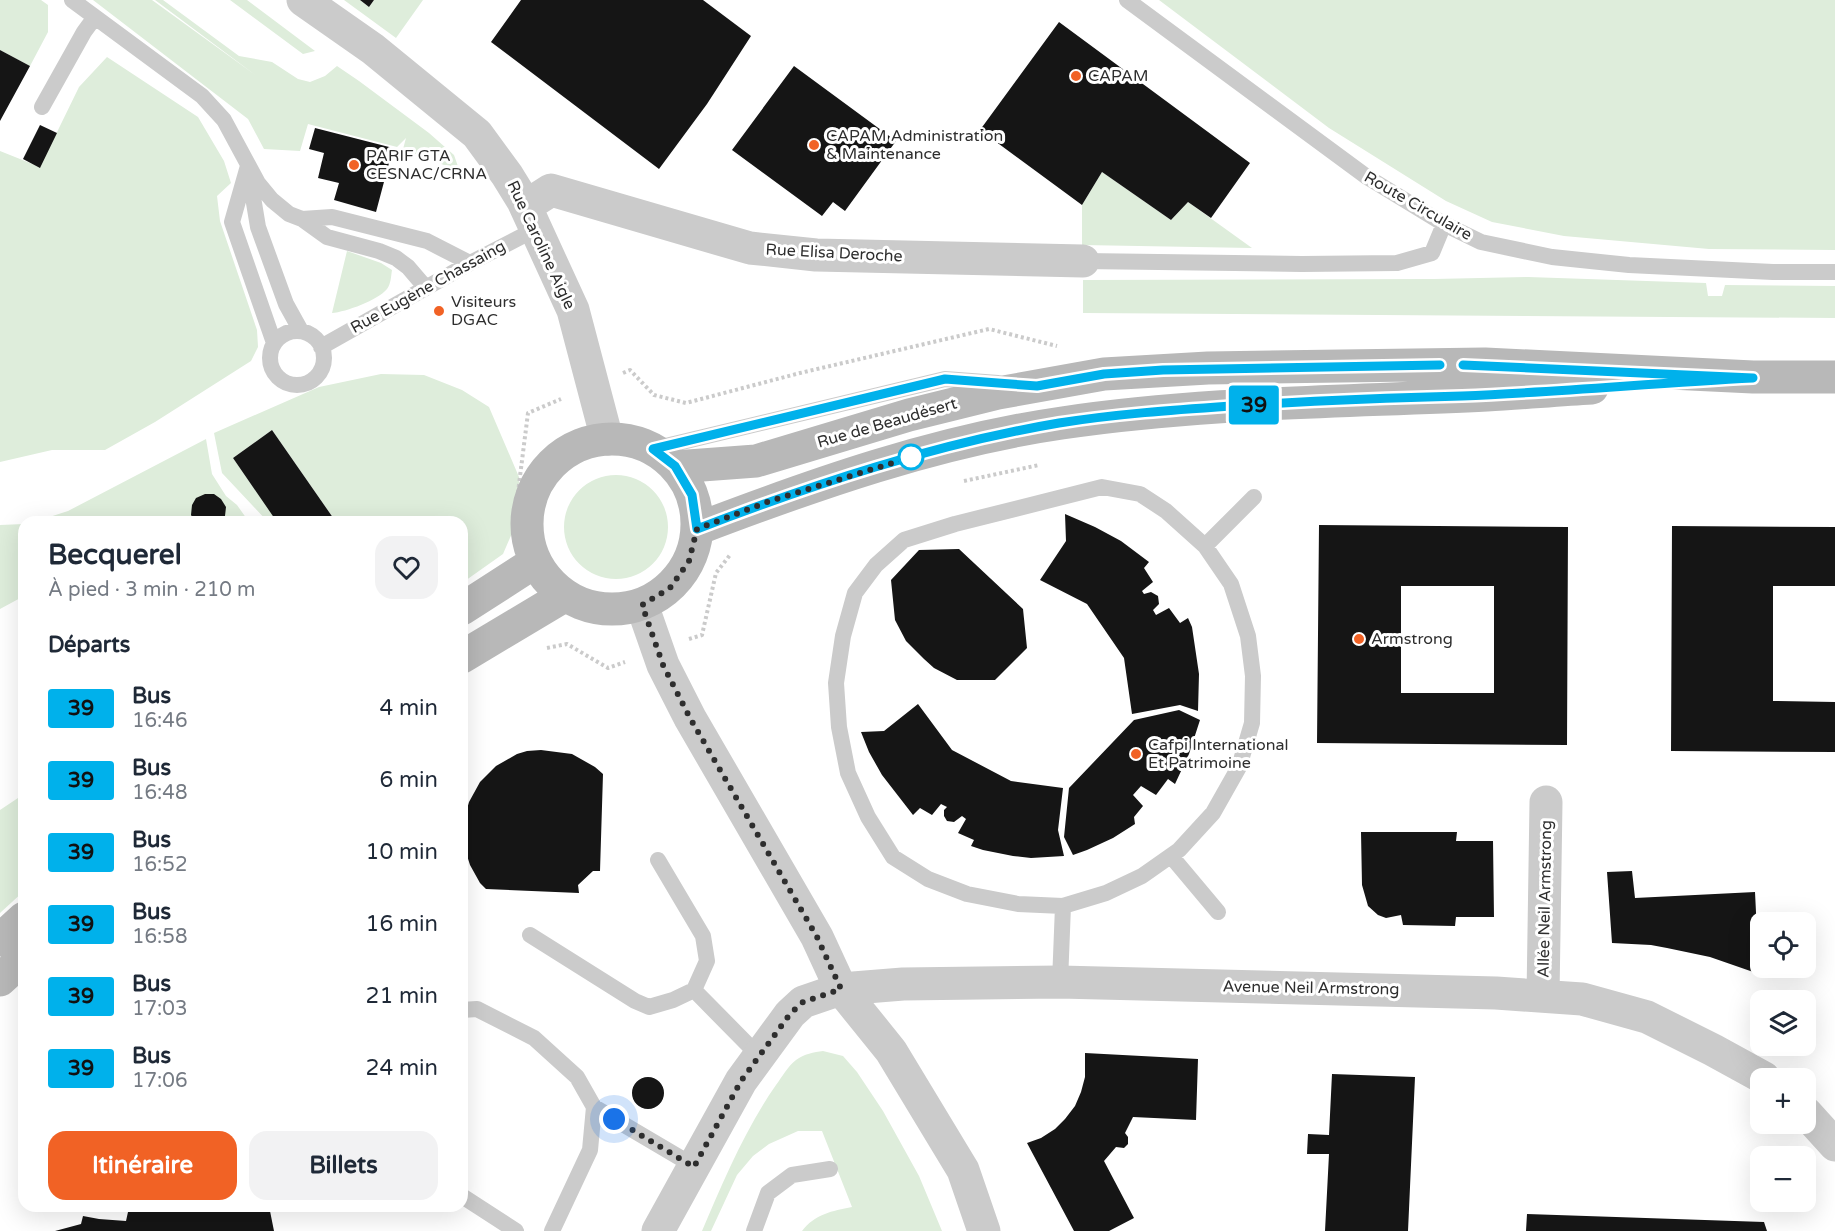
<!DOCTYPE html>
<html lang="fr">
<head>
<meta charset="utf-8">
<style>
	body { margin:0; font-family:"Varela Round",sans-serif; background:#f2f2f3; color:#1f2937; height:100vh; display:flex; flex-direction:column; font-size:22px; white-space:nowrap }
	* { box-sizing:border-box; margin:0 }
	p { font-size:20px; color:#747a83 }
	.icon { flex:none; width:33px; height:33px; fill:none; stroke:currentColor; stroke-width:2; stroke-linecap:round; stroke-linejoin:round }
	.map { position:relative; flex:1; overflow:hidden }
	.sheet { position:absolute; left:18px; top:516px; width:450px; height:696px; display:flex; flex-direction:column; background:#fff; border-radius:18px; box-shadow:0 6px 24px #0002 }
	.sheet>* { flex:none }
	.badge { padding:0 12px; border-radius:4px; font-size:21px; line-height:39px }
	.buttons { position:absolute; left:1750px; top:912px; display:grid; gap:12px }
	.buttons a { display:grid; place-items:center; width:66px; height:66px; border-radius:12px; background:#fff; box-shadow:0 6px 24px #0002; font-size:30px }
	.you { position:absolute; width:30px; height:30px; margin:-15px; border:4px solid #fff; border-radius:50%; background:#1a73e8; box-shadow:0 0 0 9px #1a73e833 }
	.map>.badge { position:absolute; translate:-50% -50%; box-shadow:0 0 0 3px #fff }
	h2 { padding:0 30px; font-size:22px; line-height:54px }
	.round { display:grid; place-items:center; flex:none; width:63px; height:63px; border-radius:18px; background:#f2f2f3 }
	.headline { display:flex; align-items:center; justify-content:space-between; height:102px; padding:0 30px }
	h1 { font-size:28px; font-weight:800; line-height:45px }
	.button { display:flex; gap:12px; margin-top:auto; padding:12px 30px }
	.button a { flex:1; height:69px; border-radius:18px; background:#f16225; color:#fff; font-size:24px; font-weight:800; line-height:69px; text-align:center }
	.button a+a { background:#f2f2f3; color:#1f2937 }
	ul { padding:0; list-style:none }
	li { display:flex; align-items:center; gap:18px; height:72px; padding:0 30px }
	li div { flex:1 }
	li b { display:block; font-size:22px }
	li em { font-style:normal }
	li .badge { min-width:66px; font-weight:700; text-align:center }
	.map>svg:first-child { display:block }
</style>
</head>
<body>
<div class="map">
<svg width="1835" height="1231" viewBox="0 0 1835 1231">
	<rect width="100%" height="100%" fill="#fff"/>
	<path fill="#deeddb" d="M0 0H41L48 5V32L30 66 0 50Z
		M93 0H152L258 77 155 0H163L239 56 272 62 298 79 310 82 325 76 337 66 359 81 429 133 454 155 461 175 449 167 403 149 406 138 397 147 308 124 300 151 264 149 248 119Z
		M230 0H247L315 51 303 54Z
		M344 0H360L369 7 374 0H423L396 38Z
		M1159 0H1835V250L1709 249 1564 236 1492 222 1446 201 1329 128Z
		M107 57 198 117 224 161 231 183 217 196 220 221 257 330 258 347 251 361 155 422 105 450H52L0 462V151L40 167 79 87Z
		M1102 172 1171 220 1188 202 1252 248 1082 245V205Z
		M347 251 381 263 392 270C391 276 391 284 387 289 378 300 346 312 332 313Z
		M1528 277 1706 283 1708 296H1722L1725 285 1835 286V318L1083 313V280L1434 279Z
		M381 374 424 375 462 390 489 407 519 477V517L503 554 462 583V522H336L272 430 233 458 277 521 268 522 222 473 214 433 319 387Z
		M206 439 212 474 226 496 237 505 249 522H34L68 511Z
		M564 527a52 52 0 1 1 104 0a52 52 0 1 1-104 0Z
		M24 524V596L0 609V525Z
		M24 794V891L0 913V810Z
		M823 1051 843 1056 857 1072 883 1111 919 1176 942 1231H802C815 1214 832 1211 852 1207L822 1131H798L769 1144 753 1156 737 1175 711 1231H702C723 1182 745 1129 776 1085 782 1077 788 1066 796 1060 804 1054 814 1052 823 1051Z"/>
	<path fill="#151515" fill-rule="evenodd" d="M360 0H374L369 7Z
		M521 0H703L751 36 707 104 659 169 491 42Z
		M1059 22 1250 163 1211 218 1188 202 1171 220 1102 172 1082 205 980 130Z
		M0 50 30 66 0 121Z
		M794 66 896 141 845 211 833 202 822 216 732 150Z
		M40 125 57 133 40 168 23 159Z
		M315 128 393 148 376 212 334 200 339 183 318 178 324 153 309 149Z
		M272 430 336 522H277L233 458Z
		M205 494H214L221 499 226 507 225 516 222 522H195L191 515 192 505 196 498Z
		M1065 514 1095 527 1121 541 1149 562 1144 568 1153 582 1142 591 1144 594 1151 592 1158 596 1159 604 1153 610 1156 615 1169 608 1180 623 1188 618 1192 627 1199 674 1198 711 1180 705 1132 714 1124 658 1087 604 1040 580 1066 541Z
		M1319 525 1568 527 1567 745 1317 743ZM1401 586H1494V693H1401Z
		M1672 526 1835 527V586H1773V701L1835 702V752L1671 751Z
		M959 549 1023 609 1027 648 995 680H957L934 668 924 659 906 641 895 620 891 580 919 550Z
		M918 704 952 750 1011 781 1063 788 1058 830 1064 856 1031 858 1013 856 983 850 971 846 974 840 958 833 966 819 962 816 954 822 947 821 944 816V810L947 807 941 804 932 815 920 808 913 815 882 775 869 752 861 732 884 731Z
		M1179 710 1200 720 1189 754 1175 784 1168 779 1156 795 1141 786 1133 795 1143 806 1134 817 1135 824 1113 838 1087 850 1073 855 1064 837 1069 788 1134 720Z
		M541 750 572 754 595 767 603 774 600 871H593L578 885 579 893 486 889 480 883 470 865 464 846 463 823 469 802 480 782 496 766 517 754 527 751Z
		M1361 832H1457L1456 841H1493L1494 917H1456L1455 926 1403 925 1401 915 1386 918 1378 915 1368 906 1362 885Z
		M1632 871 1635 898 1755 892 1759 974 1710 957 1667 948 1651 945 1612 943 1607 872Z
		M1085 1053 1198 1059 1196 1120 1133 1117 1125 1133 1128 1137V1144L1124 1148 1116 1147 1104 1161 1134 1218 1109 1231H1074L1027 1143 1041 1138 1055 1129 1065 1119 1075 1106 1081 1092 1085 1077Z
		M1332 1074 1415 1077 1408 1231H1325L1329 1154H1307L1308 1134 1329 1135Z
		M632 1093a16 16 0 1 1 32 0a16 16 0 1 1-32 0Z
		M120 1206H269L274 1231H55L81 1224 83 1216 99 1219 126 1221 128 1212Z
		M1527 1214 1764 1222 1767 1231H1526Z"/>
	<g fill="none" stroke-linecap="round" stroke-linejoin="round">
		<path stroke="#cbcbcb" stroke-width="4" stroke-dasharray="3 3" stroke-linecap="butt" d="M623 373 630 370 654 395 686 403 800 373 989 329 1057 346
			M964 481 1039 465
			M514 534 516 532 517 500 528 413 561 399
			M689 639 702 635 716 573 730 555
			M547 648 567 644 608 668 625 662"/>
		<path stroke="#cbcbcb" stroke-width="16" d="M72 0 202 96 224 120 258 183 272 200 289 214 302 219 327 237 379 251 396 258 408 267 426 288
			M1127 0 1367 177 1444 224 1481 242 1552 257 1629 265 1773 272H1835
			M42 107 84 32 95 17
			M248 166 232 222 274 343
			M249 173 258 227 286 304 301 331
			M302 219 332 217 427 241 470 263
			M1083 261 1302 264 1397 263 1432 253 1444 224
			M270 358a27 27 0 1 1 54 0a27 27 0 1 1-54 0Z
			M321 347 470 263 536 229
			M653 449 945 379 998 383
			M1102 487 1140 494 1166 511 1205 546 1231 584 1248 636 1253 676 1252 723 1239 767 1213 813 1179 850 1142 876 1106 893 1063 906 1018 904 967 894 928 879 893 857 868 817 848 773 839 727 836 683 843 636 855 593 876 565 904 540 955 524Z
			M1205 546 1254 497
			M1171 856 1218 912
			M658 860 703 936 707 961 694 990 759 1056
			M530 935 635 1001 649 1007 673 1000 694 990
			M1060 982 1063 906
			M462 1010 477 1009 534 1038 577 1077 594 1107 590 1150 552 1231
			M594 1107 694 1166
			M462 1196 516 1231
			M754 1231 768 1193 792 1175 830 1169"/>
		<path stroke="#cbcbcb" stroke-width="33" d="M303 0 373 49 477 134 507 175 523 201 573 310 607 439
			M526 206 551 190 750 248 816 255 1083 261
			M642 605 663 665 690 718 817 937 841 989 891 1051 963 1170 984 1231
			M1543 996 1546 802
			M1806 1113 1835 1145
			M658 1231 741 1081 790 1014 803 1002 841 989 903 984 1060 982 1496 993 1582 999 1647 1017 1713 1050 1764 1078"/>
		<path stroke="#b8b8b8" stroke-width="33" d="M527 524a85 85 0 1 1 170 0a85 85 0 1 1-170 0Z
			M675 467 756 461 909 415 998 393 1104 374 1208 368 1485 364 1753 377H1835
			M697 529C815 484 937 441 1062 423 1203 402 1345 402 1487 395 1522 393 1557 390 1592 388
			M462 609 535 562
			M462 657 564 596
			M0 940 24 918
			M0 980 24 958"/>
	</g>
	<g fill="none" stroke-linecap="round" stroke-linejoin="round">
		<defs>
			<path id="line" d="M1440 365 1163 370 1104 374 1037 386 945 379 653 449 675 466 692 495 697 529C814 484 935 444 1059 423 1116 414 1173 410 1231 406 1308 401 1385 398 1462 396 1559 392 1656 383 1753 378L1463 365"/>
		</defs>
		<use href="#line" stroke="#fff" stroke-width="14"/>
		<use href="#line" stroke="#00b1eb" stroke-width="9"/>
		<path stroke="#2e2e2e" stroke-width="6" stroke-dasharray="0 10.8" d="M614 1119 694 1167 741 1081 790 1014 803 1002 841 989 817 937 690 718 663 665 642 605 670 588 680 574 689 561 697 529 770 501 918 455 911 457"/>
	</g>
	<g fill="#f16225" stroke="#fff" stroke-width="2">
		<circle cx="1076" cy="76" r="6"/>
		<circle cx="814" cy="145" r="6"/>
		<circle cx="354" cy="165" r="6"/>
		<circle cx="439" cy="311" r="6"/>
		<circle cx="1359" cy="639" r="6"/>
		<circle cx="1136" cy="754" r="6"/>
	</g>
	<circle fill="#fff" stroke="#00b1eb" stroke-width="3" cx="911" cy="457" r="12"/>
	<g text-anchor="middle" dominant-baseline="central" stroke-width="6" stroke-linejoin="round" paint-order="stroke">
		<g font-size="16" fill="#2e2e2e" stroke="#fff" text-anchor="start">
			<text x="1088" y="76">CAPAM</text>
			<text x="826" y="136">CAPAM Administration<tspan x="826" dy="18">&amp; Maintenance</tspan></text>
			<text x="366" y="156">PARIF GTA<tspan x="366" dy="18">CESNAC/CRNA</tspan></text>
			<text x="451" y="302">Visiteurs<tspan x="451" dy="18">DGAC</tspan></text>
			<text x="1371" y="639">Armstrong</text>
			<text x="1148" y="745">Cafpi International<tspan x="1148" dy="18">Et Patrimoine</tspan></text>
		</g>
		<g font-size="16" fill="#2e2e2e" stroke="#fff">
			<text transform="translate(1418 206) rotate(30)">Route Circulaire</text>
			<text transform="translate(541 245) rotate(65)">Rue Caroline Aigle</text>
			<text transform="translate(834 253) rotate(3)">Rue Elisa Deroche</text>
			<text transform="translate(428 287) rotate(-29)">Rue Eugène Chassaing</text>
			<text transform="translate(887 423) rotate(-16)">Rue de Beaudésert</text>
			<text transform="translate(1545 899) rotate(-89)">Allée Neil Armstrong</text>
			<text transform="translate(1311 988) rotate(1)">Avenue Neil Armstrong</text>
		</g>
	</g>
</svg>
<div class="buttons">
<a><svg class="icon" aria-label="locate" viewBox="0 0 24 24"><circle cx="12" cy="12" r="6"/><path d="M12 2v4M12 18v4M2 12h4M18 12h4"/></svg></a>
<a><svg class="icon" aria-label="layers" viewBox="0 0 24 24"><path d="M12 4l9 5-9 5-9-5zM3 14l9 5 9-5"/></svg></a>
<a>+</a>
<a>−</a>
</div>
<div class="you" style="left:614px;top:1119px"></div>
<b class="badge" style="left:1254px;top:405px;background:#00b1eb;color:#111">39</b>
<section class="sheet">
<div class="headline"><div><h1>Becquerel</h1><p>À pied · 3 min · 210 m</p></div><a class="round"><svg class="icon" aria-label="heart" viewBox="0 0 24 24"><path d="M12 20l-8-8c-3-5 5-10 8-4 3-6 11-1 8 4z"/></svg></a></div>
<h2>Départs</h2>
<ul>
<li><span class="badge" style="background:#00b1eb;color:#111">39</span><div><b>Bus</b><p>16:46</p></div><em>4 min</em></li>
<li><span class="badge" style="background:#00b1eb;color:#111">39</span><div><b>Bus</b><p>16:48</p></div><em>6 min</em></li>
<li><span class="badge" style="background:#00b1eb;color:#111">39</span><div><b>Bus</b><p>16:52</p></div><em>10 min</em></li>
<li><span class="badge" style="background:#00b1eb;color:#111">39</span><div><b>Bus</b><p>16:58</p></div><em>16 min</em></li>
<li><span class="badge" style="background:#00b1eb;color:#111">39</span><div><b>Bus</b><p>17:03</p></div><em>21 min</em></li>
<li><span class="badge" style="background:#00b1eb;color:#111">39</span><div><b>Bus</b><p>17:06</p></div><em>24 min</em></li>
</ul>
<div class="button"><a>Itinéraire</a><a>Billets</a></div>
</section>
</div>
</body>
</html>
